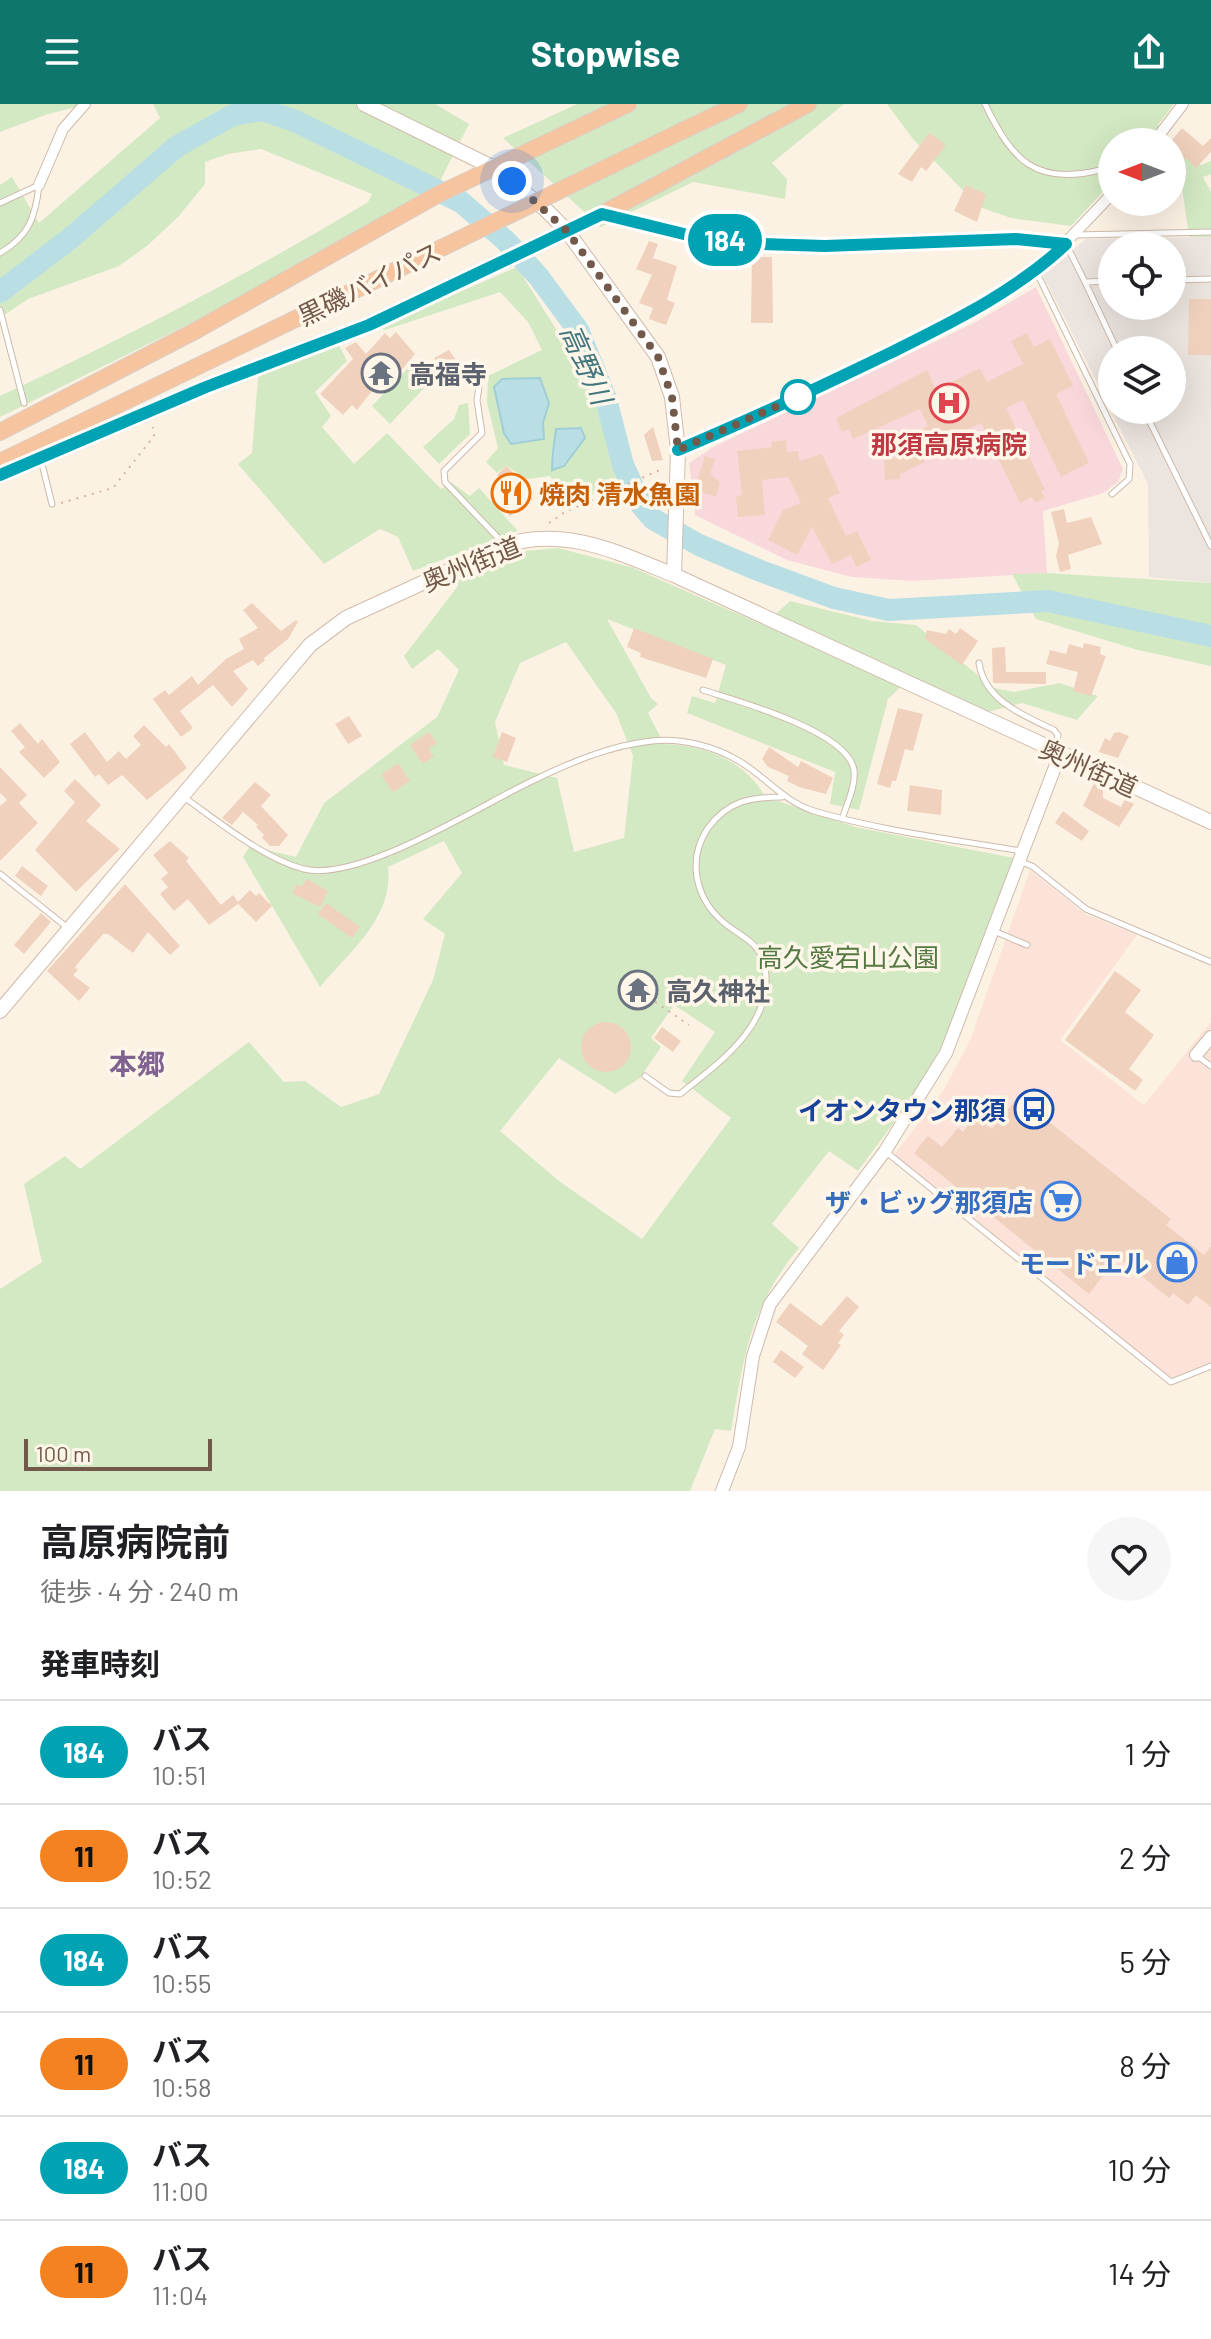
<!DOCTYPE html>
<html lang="ja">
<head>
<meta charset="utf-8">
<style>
	body { margin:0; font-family:Barlow,"Noto Sans JP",sans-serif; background:#f6f6f6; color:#202124; height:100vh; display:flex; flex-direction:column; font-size:30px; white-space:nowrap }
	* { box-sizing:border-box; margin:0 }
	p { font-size:26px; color:#757577 }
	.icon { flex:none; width:44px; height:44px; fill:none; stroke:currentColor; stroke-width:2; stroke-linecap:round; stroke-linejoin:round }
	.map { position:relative; height:1387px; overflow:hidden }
	.details { display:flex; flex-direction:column; background:#fff; flex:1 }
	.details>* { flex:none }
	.badge { padding:0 16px; border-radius:26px; font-size:28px; line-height:52px }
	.needle { width:52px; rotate:270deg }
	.controls { position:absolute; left:1098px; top:24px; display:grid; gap:16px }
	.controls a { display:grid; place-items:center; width:88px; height:88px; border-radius:50%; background:#fff; box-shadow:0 8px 32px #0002; font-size:40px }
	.scale { position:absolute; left:24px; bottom:20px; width:188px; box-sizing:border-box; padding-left:8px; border:4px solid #73594a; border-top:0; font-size:22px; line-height:28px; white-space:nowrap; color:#73594a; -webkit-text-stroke:6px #fff6ea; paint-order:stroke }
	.you { position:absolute; width:40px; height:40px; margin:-20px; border:6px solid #fff; border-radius:50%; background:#1a73e8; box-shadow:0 0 0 12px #1a73e833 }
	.map>.badge { position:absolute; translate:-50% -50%; box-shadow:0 0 0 4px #fff }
	h2 { padding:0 40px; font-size:30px; line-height:72px }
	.round { display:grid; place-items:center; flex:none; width:84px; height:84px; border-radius:42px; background:#f6f6f6 }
	.head { display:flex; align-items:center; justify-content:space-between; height:136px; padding:0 40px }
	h1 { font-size:38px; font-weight:700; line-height:60px }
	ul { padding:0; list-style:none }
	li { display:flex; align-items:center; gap:24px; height:104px; padding:0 40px; border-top:2px solid #e0e0e0 }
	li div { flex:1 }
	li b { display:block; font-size:30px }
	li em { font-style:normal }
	li .badge { min-width:88px; font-weight:700; text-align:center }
	header { display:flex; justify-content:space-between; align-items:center; height:104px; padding:0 40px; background:#0f766e; color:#fff; font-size:36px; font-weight:700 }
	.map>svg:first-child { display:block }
</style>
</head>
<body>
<header><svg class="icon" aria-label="menu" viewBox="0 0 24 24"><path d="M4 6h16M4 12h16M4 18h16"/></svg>Stopwise<svg class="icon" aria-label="share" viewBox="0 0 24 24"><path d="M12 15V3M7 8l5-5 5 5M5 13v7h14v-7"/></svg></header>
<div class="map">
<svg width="1211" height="1387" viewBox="0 0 1211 1387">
	<rect width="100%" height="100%" fill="#fcf2e4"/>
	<path fill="#fce2d8" d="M1030 766 1085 810 1137 831 1060 936 1144 1001 1211 918V1258L1171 1274 894 1051 945 984 971 934Z"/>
	<path fill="#ebe4df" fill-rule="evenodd" d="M1211 133V479L1149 473 1148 380 1043 171 1086 135ZM1112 142H1172V202H1112ZM1112 246H1172V306H1112Z"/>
	<path fill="#f9d8dc" d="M1036 183 1123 365 1118 378 1103 389 1043 407 1047 469 912 477 852 473 787 456 695 411 689 359 715 342 974 219Z"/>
	<path fill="#d3e9c3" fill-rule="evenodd" d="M0 0H89L48 10 0 28Z
		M153 0H435L469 20 439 79 425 92 250 190 0 313V292C126 233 249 170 368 98L372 90 261 45 228 50 205 58V80L178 113 147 142 119 162 28 195 0 214V81L12 73 39 119 160 14Z
		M577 0H844L772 59 787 75 785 95 693 78 601 123 503 34Z
		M887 0H1174L1158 21 1164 38H1112V78L1071 122 1011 114 979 103 913 35Z
		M1172 49 1201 61 1211 57V70L1203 73 1211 88V133H1189L1181 75 1172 72Z
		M517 163 590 279 619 379 567 402 550 372 527 375 506 362 497 369 486 358 498 344 487 299 488 272 542 246 528 218 500 188 385 226 380 223Z
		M338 239 347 257 315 288 331 312 322 323 354 360 387 329 441 385 452 379 470 392 479 384 518 427 413 467 398 433 380 425 324 460 238 360 252 349 258 273Z
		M410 262 428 280 390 320 372 302Z
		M468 299 470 330 439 360 423 343 454 315 459 301Z
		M558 444 631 463 763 521 790 497 872 517 916 521 994 584 1014 588 1060 579 1098 592 1077 616 1022 599 987 608 910 574 888 595 859 706 830 700 835 668 687 609 692 592 715 599 726 561 607 515 651 594 658 600 648 609 664 640C706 641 749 658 767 697H778L855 723 1014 754 957 913 918 986 858 1067 829 1047 772 1120 799 1144C749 1204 744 1253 731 1327L715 1325 690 1387H0V1185L42 1158 24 1080 65 1052 80 1065 249 938 284 978 305 977 341 1003 379 990 433 876 445 830 423 815 462 769 444 737 388 763C394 813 350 847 320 883L243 753 250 742 296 753 324 699 437 613 459 566 438 545 412 565 404 552 458 482 457 477 514 448ZM566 538 616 609 633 652 624 734 574 748 557 674 504 661 495 618 520 559ZM674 901 715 928 682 977 731 1014 642 1135 559 1077 500 1027 559 954 615 990 640 974 661 943 651 934Z
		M1047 469 1211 479V562L1138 546 1036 515 1012 470Z"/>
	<path fill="#b9dfe5" stroke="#a0ced6" stroke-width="2" d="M540 274 549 299 543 319 544 335 511 340 504 329 494 283 502 275Z
		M581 324 585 334 564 362 552 366C552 351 554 340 556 325Z"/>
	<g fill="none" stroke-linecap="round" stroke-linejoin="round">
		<path stroke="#b9dfe5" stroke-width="22" d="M0 188 72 133 176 43 233 11 263 6 295 17 461 98 506 137 538 172 578 226 606 295 623 361 642 402 653 415 699 441 758 466 834 494 889 506 1048 497 1211 532"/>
	</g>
	<path fill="#f0d1bd" d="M1182 24 1203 42 1211 34V48L1196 64 1186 54 1181 60 1172 52V36Z
		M929 29 946 41 926 67 921 63 912 78 898 70Z
		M966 81 986 90 977 118 954 107Z
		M649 137 658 140 653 154 677 162 667 196 675 199 666 221 649 215 653 204 639 199 652 171 636 165Z
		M752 153H772L773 219H751Z
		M1189 195H1211V251H1188Z
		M396 228 415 250 390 280 379 278 357 306 352 301 343 311 320 290 353 255 345 244 356 238 366 250 385 229 390 234Z
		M1027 229 1034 243 1050 235 1073 282 1056 290 1089 359 1061 373 1023 296 1006 304 1045 386 1041 387 1045 394 1035 399 1032 393 1020 399 981 319 920 349 925 358 900 370V375L885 376 884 356 903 353 896 339 928 322 920 305 853 335 849 325 842 328 836 314 927 266 936 286 980 264 987 278 1023 260 1011 237Z
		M449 246 468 274 457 281 434 254Z
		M653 323 663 356 652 357 644 331Z
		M786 336 787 348 798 347 799 357 822 350 840 389 828 394 846 432 857 427 871 456 856 463 851 451 832 460 812 423 797 451 768 436 783 406 801 399 788 373 762 376 765 411 738 413 736 392 742 391 737 347 772 343 771 338Z
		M705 352 715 355 710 370 720 378 716 393 699 387 700 382 696 381Z
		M506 362 526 380 523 384 533 395 510 412 491 393 505 379 497 371Z
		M1064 405 1067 419 1091 413 1102 440 1068 451 1071 465 1060 468 1056 452 1059 439 1051 408Z
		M252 499 281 527 296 516 298 518 288 535 264 554 265 556 258 562 253 556 233 567 248 585 232 603 213 581 180 607 193 624 181 633 153 595 165 586 169 591 192 572 198 581 226 555 244 545 239 535 258 524 243 506Z
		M634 524 713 555 706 574 640 553 641 549 627 543Z
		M960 524 978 537 962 561 925 535 927 526 946 530 949 525 956 530Z
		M1084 539 1101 543 1100 550 1106 552 1091 592 1073 587 1078 568 1046 560 1050 546 1066 550 1069 540 1083 544Z
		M1005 543 1006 568H1046V580L993 579 992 544Z
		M898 604 923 610 913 647 905 645 896 677H892L890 684 877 680Z
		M349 612 362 632 348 640 335 620Z
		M20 619 38 640 42 635 60 658 44 674 19 648 25 643 11 627Z
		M144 621 166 643 169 640 187 664 147 696 122 671 108 681 99 670 95 673 70 640 85 628 107 658 119 647 126 655 141 641 133 632Z
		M429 628 437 639 428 645 434 652 423 660 410 641Z
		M502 628 516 634 507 658 493 653Z
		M1119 628 1129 632 1118 654 1099 648 1105 634 1110 637 1114 629Z
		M769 643 798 663 801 657 833 674 826 690 799 683 787 677 789 672 768 663 762 655Z
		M398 659 410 677 393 688 381 671Z
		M0 663 27 691 19 699 38 719 0 757V702L7 696 0 689Z
		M75 675 101 701 86 717 120 745 76 788 35 746 75 698 64 687Z
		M255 678 271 691 261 702 288 731 279 742H270L262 734 264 731 256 723 258 721 243 708 232 721 222 714Z
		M1094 679 1103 684V694L1121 703 1125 695 1134 700 1119 723 1083 702Z
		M910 681 942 686 941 711 907 707Z
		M1063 707 1089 727 1082 737 1055 719Z
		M170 737 189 754 186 757 221 801 233 791 238 798 250 786 256 792 259 789 272 802 256 818 238 800 209 821 188 795 174 807 160 790 168 783 161 775 168 769 153 751Z
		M22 762 48 782 41 792 15 772Z
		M307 775 328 787 320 803 292 789 297 780 301 783Z
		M125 780 180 842 170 851 148 828 133 849 108 830H103L75 863 78 866 73 871 90 884 79 897 47 867Z
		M326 799 360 823 352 834 318 810Z
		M41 809 51 818 24 850 14 841Z
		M1115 867 1141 886 1125 908 1154 931 1129 965 1143 976 1135 987 1065 936Z
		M581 943a25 25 0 1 1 50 0a25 25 0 1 1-50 0Z
		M662 923 681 937 673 948 654 934Z
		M1018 993 1171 1115 1166 1121 1204 1151 1211 1142V1203L1196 1191 1188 1201 1173 1189 1169 1194 1118 1153 1089 1190 914 1049 928 1032 942 1043 958 1024 963 1028 975 1012 992 1025Z
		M847 1192 859 1203 839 1227 844 1231 838 1239 841 1241 823 1266 802 1250 808 1242 776 1218 790 1199 821 1222Z
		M781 1246 804 1263 795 1274 773 1258Z"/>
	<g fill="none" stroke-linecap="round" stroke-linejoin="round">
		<defs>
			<path id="service" d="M985 0C1012 56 1035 82 1100 66L1112 73
				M0 99 39 81
				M608 112C627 120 648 123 668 127 800 156 933 127 1066 140L1085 178 1112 177
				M1076 131 1211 128
				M0 149C29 132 35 114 39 82
				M1036 167 1130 360 1129 375 1112 390
				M1172 176 1211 175
				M1085 178 1117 246
				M0 206 24 299
				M479 283 477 296 482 329 444 367 445 378 503 439
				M1144 306 1211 442
				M43 364 52 400
				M979 559C985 597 1023 611 1054 626L1058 631 1056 643
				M703 586C737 597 848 627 854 666 856 681 847 700 842 715
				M185 694C218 717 264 755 304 765 359 779 481 701 532 677 569 659 611 641 652 637 681 634 714 642 739 657 766 673 783 697 814 707 881 727 952 735 1021 747
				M1021 758 1032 762 1086 805 1211 858
				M0 770 68 824
				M994 827 1027 841
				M1196 951 1211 962
				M645 972 669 989 680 990C719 959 778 918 764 859 759 837 737 831 722 817 695 793 687 755 708 724 728 697 750 693 782 693
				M885 1047 1171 1278 1211 1262"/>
			<path id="minor" d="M1154 38 1183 0
				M39 81 63 25 85 0
				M678 346 824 282 992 195 1047 158 1112 90"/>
			<path id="tertiary" d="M1196 951 1211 933
				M722 1387 739 1343 753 1252 770 1200 885 1047 946 949 1060 650"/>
			<path id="secondary" d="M364 0 492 63 545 105 567 127 658 253 672 293 678 346 674 471
				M0 907 310 541 346 514 505 441C566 422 619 449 674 471L1211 718"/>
			<path id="trunk" d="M682 27 739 0
				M0 328 195 227 437 91 628 0
				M0 358 351 188
				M0 371 206 283 369 221 602 110 808 0"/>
		</defs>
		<use href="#service" stroke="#cdbaab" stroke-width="7"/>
		<use href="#minor" stroke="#cdbaab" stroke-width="12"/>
		<use href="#tertiary" stroke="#cdbaab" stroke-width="14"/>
		<use href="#secondary" stroke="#d2bcab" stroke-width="16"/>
		<use href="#trunk" stroke="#d8d1cc" stroke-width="18"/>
		<path stroke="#d5b4a0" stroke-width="2" stroke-dasharray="2 6" stroke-linecap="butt" d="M61 399 113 384 154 332 153 323
			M549 419 565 408 662 365
			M642 889 689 921"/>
		<use href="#service" stroke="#fff" stroke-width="5"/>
		<use href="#minor" stroke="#fff" stroke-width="10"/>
		<use href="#tertiary" stroke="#fff" stroke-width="12"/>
		<use href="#secondary" stroke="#fff" stroke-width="14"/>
		<use href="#trunk" stroke="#f6c49e" stroke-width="16"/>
		<defs>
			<path id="trunk-bridge" d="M351 188 682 27"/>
		</defs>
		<use href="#trunk-bridge" stroke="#d8d1cc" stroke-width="18" stroke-linecap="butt"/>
		<use href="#trunk-bridge" stroke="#f6c49e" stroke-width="16"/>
	</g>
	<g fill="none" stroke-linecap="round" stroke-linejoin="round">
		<defs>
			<path id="line" d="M0 371 206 283 369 221 602 110 692 132 759 140 825 142 1016 135 1066 140C1015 188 952 218 890 249 820 283 750 316 678 346"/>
		</defs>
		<use href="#line" stroke="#fff" stroke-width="18"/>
		<use href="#line" stroke="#00a3b4" stroke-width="12"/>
		<path stroke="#73594a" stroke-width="8" stroke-dasharray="0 14.4" d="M512 77 567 127 658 253 672 293 678 346 798 293"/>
	</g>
	<defs>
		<symbol id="temple-ring" viewBox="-11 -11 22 22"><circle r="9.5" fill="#fff6ea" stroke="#6b7280" stroke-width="1.5"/><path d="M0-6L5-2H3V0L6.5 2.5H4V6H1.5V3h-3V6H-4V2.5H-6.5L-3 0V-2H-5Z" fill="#6b7280"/></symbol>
		<symbol id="hospital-ring" viewBox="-11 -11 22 22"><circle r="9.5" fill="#fff6ea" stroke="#e0444e" stroke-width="1.5"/><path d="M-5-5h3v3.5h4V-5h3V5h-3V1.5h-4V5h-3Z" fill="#e0444e"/></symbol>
		<symbol id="restaurant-ring" viewBox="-11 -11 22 22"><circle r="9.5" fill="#fff6ea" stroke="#e8710a" stroke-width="1.5"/><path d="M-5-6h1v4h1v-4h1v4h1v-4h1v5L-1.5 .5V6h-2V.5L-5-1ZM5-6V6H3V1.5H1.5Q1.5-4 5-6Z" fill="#e8710a"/></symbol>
		<symbol id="bus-ring" viewBox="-11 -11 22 22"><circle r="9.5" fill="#fff6ea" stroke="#1a4fb4" stroke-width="1.5"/><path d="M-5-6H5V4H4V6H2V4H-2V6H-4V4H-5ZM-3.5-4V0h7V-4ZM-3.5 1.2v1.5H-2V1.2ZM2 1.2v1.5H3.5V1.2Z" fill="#1a4fb4"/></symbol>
		<symbol id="supermarket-ring" viewBox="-11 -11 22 22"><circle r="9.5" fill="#fff6ea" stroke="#3f7fe0" stroke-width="1.5"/><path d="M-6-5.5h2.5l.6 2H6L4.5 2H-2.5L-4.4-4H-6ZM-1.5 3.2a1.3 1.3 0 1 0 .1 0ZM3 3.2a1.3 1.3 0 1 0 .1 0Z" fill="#3f7fe0"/></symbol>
		<symbol id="shop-ring" viewBox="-11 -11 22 22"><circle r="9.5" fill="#fff6ea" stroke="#3f7fe0" stroke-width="1.5"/><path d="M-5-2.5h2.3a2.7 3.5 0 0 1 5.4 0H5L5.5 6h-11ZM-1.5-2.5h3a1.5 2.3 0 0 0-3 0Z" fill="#3f7fe0"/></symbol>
	</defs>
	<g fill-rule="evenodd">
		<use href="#temple-ring" x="359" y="247" width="44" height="44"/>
		<use href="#hospital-ring" x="927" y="277" width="44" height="44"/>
		<use href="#restaurant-ring" x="489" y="367" width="44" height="44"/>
		<use href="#temple-ring" x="616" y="864" width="44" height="44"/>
		<use href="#bus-ring" x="1012" y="983" width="44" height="44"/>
		<use href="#supermarket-ring" x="1039" y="1075" width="44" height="44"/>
		<use href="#shop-ring" x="1155" y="1136" width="44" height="44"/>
	</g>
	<circle fill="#fff" stroke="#00a3b4" stroke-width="4" cx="798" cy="293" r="16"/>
	<g text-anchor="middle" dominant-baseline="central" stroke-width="7" stroke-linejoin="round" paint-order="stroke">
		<g font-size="26" fill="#73594a" stroke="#fff6ea">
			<text transform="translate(369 179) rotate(-26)">黒磯バイパス</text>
			<text transform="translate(471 459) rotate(-22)">奥州街道</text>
			<text transform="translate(1089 663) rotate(24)">奥州街道</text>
		</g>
		<g font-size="26" font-weight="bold" fill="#5b616d" stroke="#fff6ea" text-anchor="start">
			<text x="409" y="269">高福寺</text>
			<text x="666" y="886">高久神社</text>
		</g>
		<g font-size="26" font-weight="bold" fill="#be3a42" stroke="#fff6ea">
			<text x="949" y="339">那須高原病院</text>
		</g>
		<g font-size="26" font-weight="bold" fill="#c56008" stroke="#fff6ea" text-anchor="start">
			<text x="539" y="389">焼肉 清水魚園</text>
		</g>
		<g font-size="26" fill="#547942" stroke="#fff6ea">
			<text x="848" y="852">高久愛宕山公園</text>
		</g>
		<g font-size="26" font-weight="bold" fill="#164399" stroke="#fff6ea" text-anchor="end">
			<text x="1006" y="1005">イオンタウン那須</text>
		</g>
		<g font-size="26" font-weight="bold" fill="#366cbe" stroke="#fff6ea" text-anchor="end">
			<text x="1033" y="1097">ザ・ビッグ那須店</text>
			<text x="1149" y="1158">モードエル</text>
		</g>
		<g font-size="28" font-style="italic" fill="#42767f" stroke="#fff6ea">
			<text transform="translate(587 260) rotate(66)">高野川</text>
		</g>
		<g font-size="28" font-weight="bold" fill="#806290" stroke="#fff6ea">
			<text x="137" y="959">本郷</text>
		</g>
	</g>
</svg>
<div class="controls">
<a><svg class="needle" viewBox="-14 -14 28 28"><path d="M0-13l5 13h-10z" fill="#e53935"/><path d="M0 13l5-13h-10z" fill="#757577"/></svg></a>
<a><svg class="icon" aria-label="locate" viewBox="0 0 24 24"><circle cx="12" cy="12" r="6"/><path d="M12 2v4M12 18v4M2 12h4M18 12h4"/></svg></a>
<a><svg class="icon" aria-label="layers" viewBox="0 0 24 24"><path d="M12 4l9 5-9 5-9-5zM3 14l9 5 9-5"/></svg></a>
</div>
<div class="scale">100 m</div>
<div class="you" style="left:512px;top:77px"></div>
<b class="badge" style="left:725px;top:136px;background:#00a3b4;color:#fff">184</b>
</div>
<section class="details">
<div class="head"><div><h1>高原病院前</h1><p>徒歩 · 4 分 · 240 m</p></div><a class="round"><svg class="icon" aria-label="heart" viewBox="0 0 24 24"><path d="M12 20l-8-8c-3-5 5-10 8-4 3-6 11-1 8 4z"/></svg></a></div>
<h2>発車時刻</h2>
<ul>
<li><span class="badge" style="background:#00a3b4;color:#fff">184</span><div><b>バス</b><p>10:51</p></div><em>1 分</em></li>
<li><span class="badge" style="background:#f58220;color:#111">11</span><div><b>バス</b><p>10:52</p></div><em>2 分</em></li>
<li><span class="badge" style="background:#00a3b4;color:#fff">184</span><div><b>バス</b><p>10:55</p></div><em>5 分</em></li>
<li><span class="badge" style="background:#f58220;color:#111">11</span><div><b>バス</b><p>10:58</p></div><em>8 分</em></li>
<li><span class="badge" style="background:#00a3b4;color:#fff">184</span><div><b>バス</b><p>11:00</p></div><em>10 分</em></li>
<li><span class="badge" style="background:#f58220;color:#111">11</span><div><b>バス</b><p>11:04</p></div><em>14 分</em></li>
</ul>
</section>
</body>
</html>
